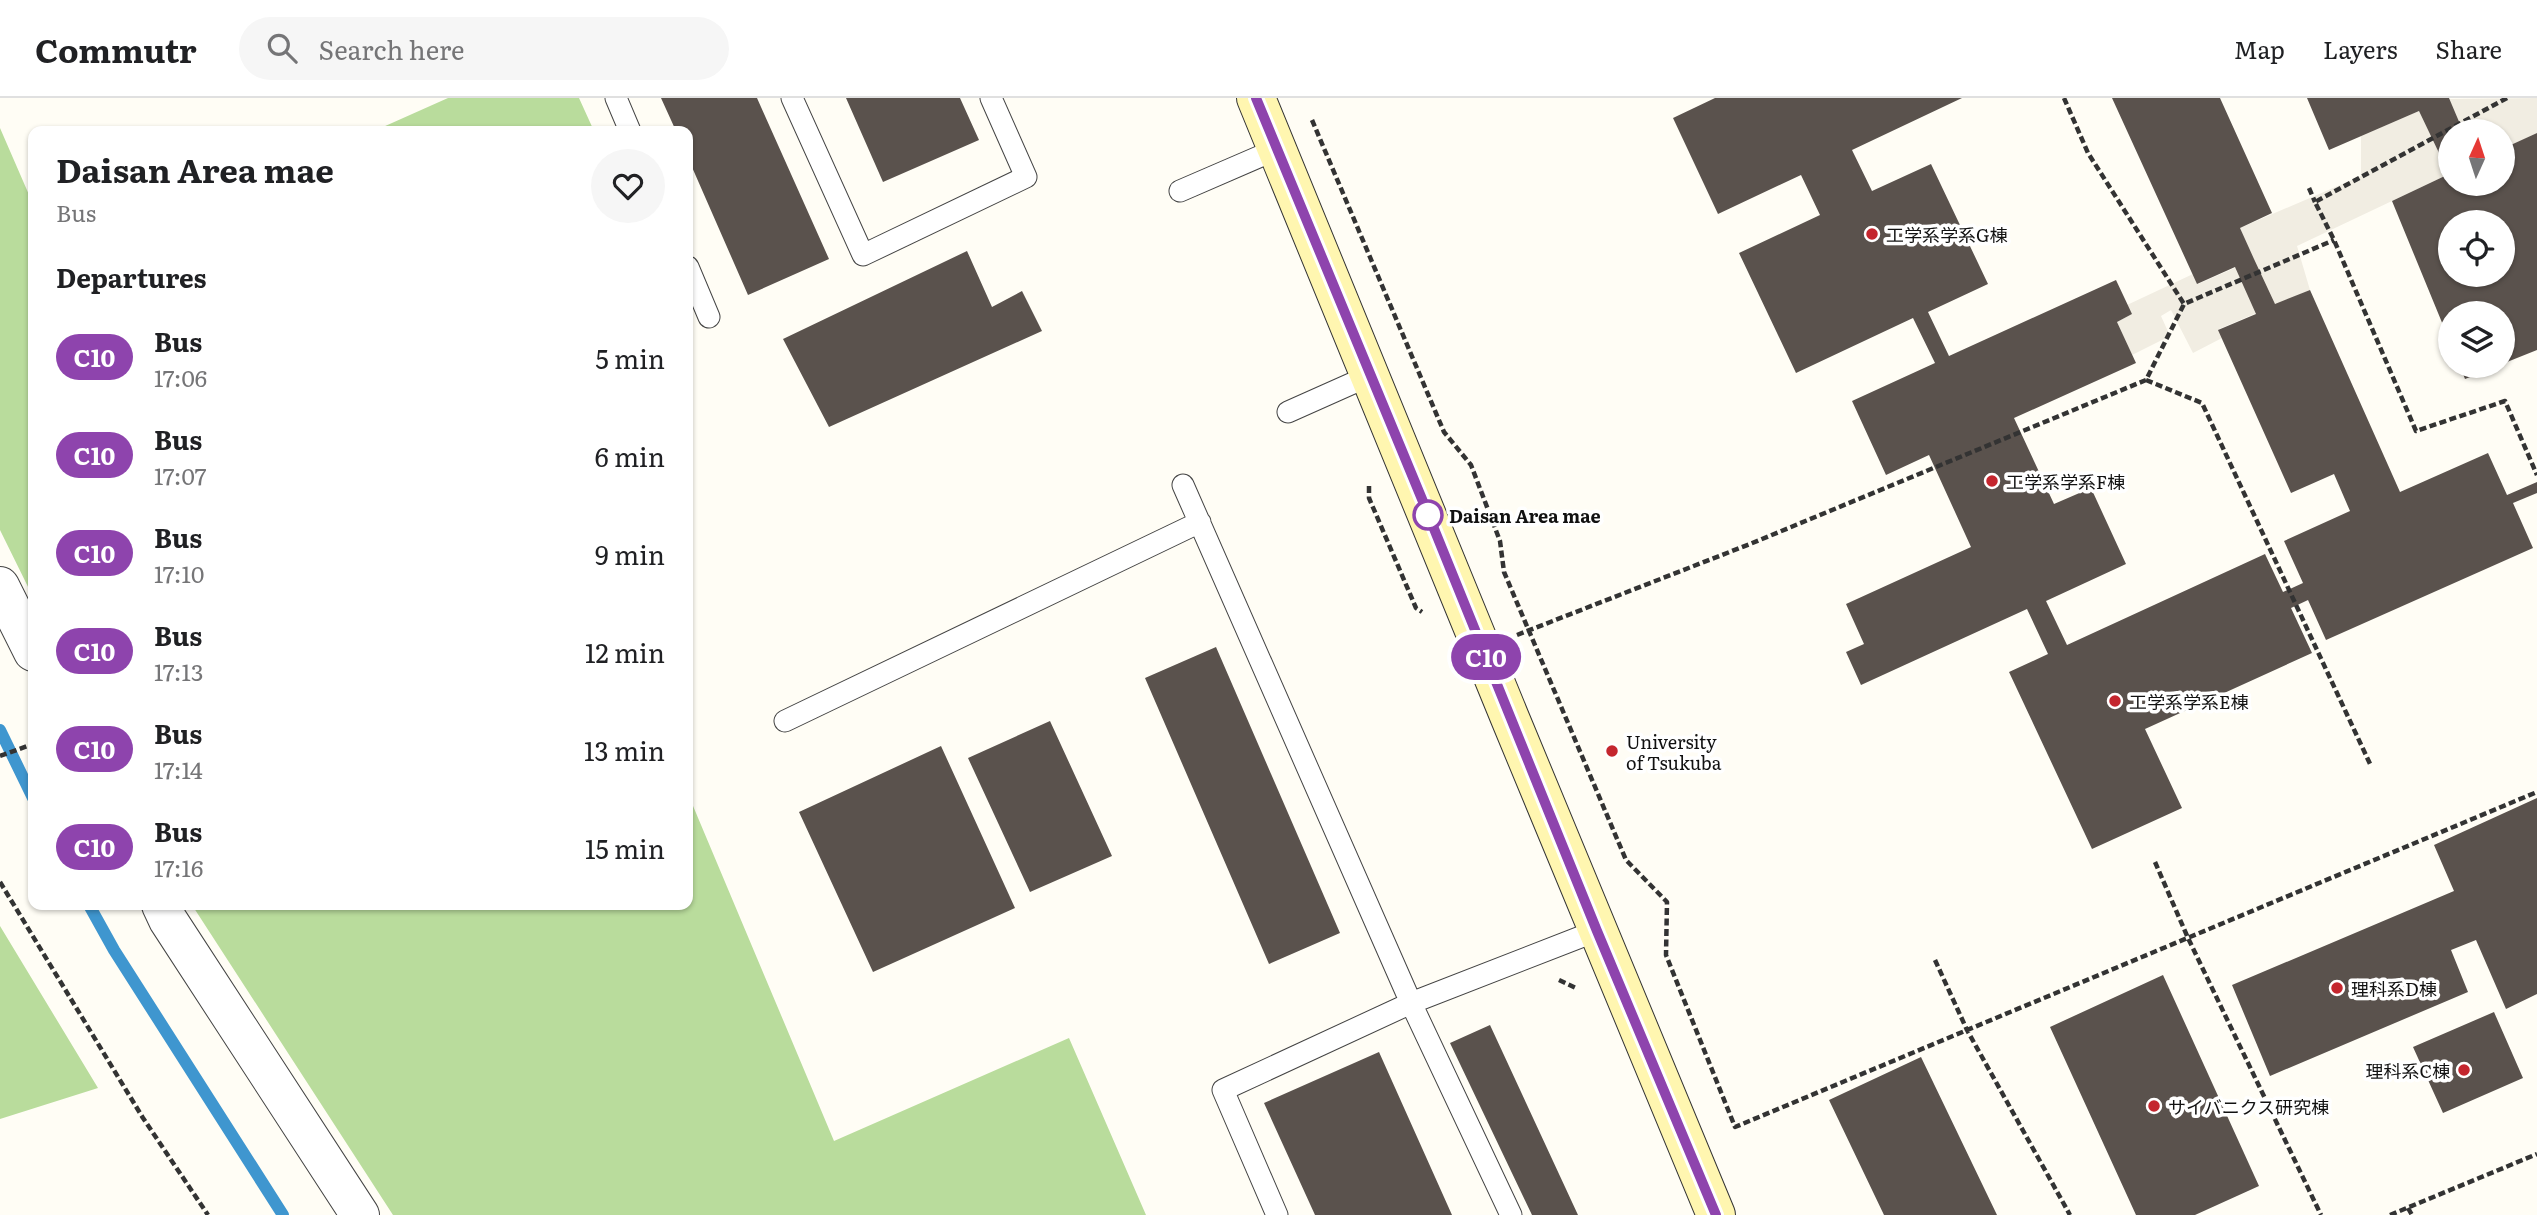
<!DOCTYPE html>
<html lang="en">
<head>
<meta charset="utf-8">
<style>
	body { margin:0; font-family:Literata,"Noto Sans JP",serif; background:#f6f6f6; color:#202124; height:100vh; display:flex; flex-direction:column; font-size:26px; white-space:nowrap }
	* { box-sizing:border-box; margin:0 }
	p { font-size:23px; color:#757577 }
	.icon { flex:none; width:38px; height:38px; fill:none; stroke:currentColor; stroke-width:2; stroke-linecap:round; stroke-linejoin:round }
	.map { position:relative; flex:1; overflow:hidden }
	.details { position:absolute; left:28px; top:28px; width:665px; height:784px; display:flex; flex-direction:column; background:#fff; border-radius:14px; box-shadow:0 2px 5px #0004 }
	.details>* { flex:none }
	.badge { padding:0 14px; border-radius:23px; font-size:24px; line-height:46px }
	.needle { width:46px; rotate:3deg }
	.controls { position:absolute; left:2438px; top:21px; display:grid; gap:14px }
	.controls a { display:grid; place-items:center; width:77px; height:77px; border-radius:50%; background:#fff; box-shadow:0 2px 5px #0004; font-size:35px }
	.map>.badge { position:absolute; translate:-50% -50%; box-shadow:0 0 0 4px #fff }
	h2 { padding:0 28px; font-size:26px; line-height:63px }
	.round { display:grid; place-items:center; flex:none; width:74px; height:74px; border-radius:37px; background:#f6f6f6 }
	.summary { display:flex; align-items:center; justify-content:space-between; height:119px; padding:0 28px }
	h1 { font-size:33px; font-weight:700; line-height:52px }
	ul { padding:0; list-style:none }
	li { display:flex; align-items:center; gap:21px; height:98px; padding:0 28px }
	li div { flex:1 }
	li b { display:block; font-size:26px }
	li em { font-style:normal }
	li .badge { min-width:77px; font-weight:700; text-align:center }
	header { display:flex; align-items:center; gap:42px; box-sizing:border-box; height:98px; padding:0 35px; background:#fff; border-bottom:2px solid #e0e0e0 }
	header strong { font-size:33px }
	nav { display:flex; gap:38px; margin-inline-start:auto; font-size:24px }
	.search { width:490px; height:63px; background:#f6f6f6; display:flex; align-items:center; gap:18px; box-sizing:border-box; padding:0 24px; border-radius:38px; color:#757577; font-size:26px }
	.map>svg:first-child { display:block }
</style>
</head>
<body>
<header>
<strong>Commutr</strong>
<div class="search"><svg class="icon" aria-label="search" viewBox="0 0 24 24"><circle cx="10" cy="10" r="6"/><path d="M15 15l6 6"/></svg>Search here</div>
<nav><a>Map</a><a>Layers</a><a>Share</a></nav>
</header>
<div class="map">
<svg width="2537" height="1117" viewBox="0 0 2537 1117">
	<rect width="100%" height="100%" fill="#fffdf5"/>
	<path fill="#b9dc9c" d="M448 0H579L594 33H374Z
		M0 30 33 106V499L0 432Z
		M688 696 834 1043 1069 940 1146 1117H393L192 807H688Z
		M0 828 98 990 0 1021Z"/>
	<path fill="#f1ede2" d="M2537 0V35L2503 51 2502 33H2463L2449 1Z
		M2419 13 2449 76 2297 148 2310 192 2219 231 2222 240 2193 255 2171 212 2161 218 2170 238 2132 257 2117 224 2132 216 2127 207 2193 176 2198 186 2253 162 2240 130 2361 78V38Z"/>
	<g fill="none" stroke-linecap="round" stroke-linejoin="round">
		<path stroke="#3f96cf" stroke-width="12" d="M0 632 33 700
			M89 807 114 852 283 1117"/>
	</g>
	<path fill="#5a524d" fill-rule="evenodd" d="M661 0H757L829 161 748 197 688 60V33H676Z
		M846 0H960L979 42 883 84Z
		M1715 0H1962L1852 52 1872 93 1931 66 1988 186 1928 214 1949 258 2116 182 2132 216 2117 224 2136 265 2014 320 2054 406 2091 390 2126 466 2046 503 2067 547 2265 456 2283 494 2303 485 2284 443 2350 413 2334 376 2291 395 2218 232 2256 216 2235 169 2197 186 2112 0H2220L2272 115 2240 130 2254 161 2275 206 2310 192 2400 394 2488 355 2507 397 2537 384V395L2513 405 2533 450 2326 542 2308 502 2291 510 2312 555 2145 631 2182 710 2092 751 2009 574 2048 556 2027 511 1861 587 1846 554 1864 546 1846 506 1971 449 1929 357 1886 377 1852 303 1935 265 1913 220 1796 275 1739 155 1820 117 1801 77 1718 116 1673 20Z
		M2307 0H2449L2463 33H2450V86H2502V51L2537 35V252L2502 266V215H2450V244L2392 103 2449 76 2419 13 2329 52ZM2450 124H2502V177H2450Z
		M967 153 992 209 1022 193 1042 233 829 329 783 241Z
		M2460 268H2498L2465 281Z
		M1216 549 1340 835 1269 866 1145 580Z
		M1050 623 1112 758 1030 794 968 660Z
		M941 648 1015 810 873 874 799 714Z
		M2537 700V896L2506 911 2476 842 2451 852 2468 894 2270 978 2232 887 2454 793 2434 747Z
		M2163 877 2259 1088 2195 1117H2136L2050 929Z
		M2494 914 2523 980 2443 1015 2413 949Z
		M1490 927 1578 1117H1532L1450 945Z
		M1379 954 1452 1117H1315L1264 1005Z
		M1921 959 1997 1117H1884L1829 1002Z"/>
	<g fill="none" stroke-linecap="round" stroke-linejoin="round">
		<defs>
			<path id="lane" d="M616 0 630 33
				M792 0 863 157 1026 79 991 0
				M1180 93 1277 51
				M688 169 709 219
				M1288 314 1371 277
				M1183 387 1411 905 1511 1117
				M785 623 1200 424
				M1277 1117 1223 992 1411 905 1596 833"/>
			<path id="street" d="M0 488 33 554
				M161 807 168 822 360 1117"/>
			<path id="secondary" d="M1256 0C1409 372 1560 746 1716 1117"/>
		</defs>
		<use href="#lane" stroke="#444" stroke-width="23"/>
		<use href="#street" stroke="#444" stroke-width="40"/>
		<use href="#secondary" stroke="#333" stroke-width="40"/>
		<path stroke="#333" stroke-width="4.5" stroke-dasharray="7 3.5" stroke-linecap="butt" d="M2064 0 2088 55 2184 206
			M2507 0 2315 104 2334 142 2416 333 2505 303 2537 377
			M1312 22 1444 334 1471 367 1500 443 1504 474 1626 762 1667 804 1666 857 1735 1029 2537 694
			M2444 67 2450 64
			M2309 90 2315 104
			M2146 282 2202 305 2371 668
			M1369 388V400L1416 510 1422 514
			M1517 537 1750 446 2146 282 2184 206 2334 142
			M0 658 33 646
			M2155 764 2188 840 2321 1117
			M0 784 143 1020 208 1117
			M1935 862 1967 932 2070 1117
			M1559 882 1576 890
			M2408 1110 2412 1117
			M2390 1117 2537 1056"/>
		<use href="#lane" stroke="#fff" stroke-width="21"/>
		<use href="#street" stroke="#fff" stroke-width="38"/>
		<use href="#secondary" stroke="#fff6b0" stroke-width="38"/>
	</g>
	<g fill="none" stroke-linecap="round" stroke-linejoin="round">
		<defs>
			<path id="line" d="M1256 0 1424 406 1597 833 1716 1117"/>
		</defs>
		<use href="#line" stroke="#fff" stroke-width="16"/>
		<use href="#line" stroke="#8e44ad" stroke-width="10"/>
	</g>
	<g fill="#c4262e" stroke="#fff" stroke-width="2.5">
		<circle cx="1872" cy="136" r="7"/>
		<circle cx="1992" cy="383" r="7"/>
		<circle cx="2115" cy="603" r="7"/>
		<circle cx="1612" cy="653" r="7"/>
		<circle cx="2337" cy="890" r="7"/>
		<circle cx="2464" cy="972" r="7"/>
		<circle cx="2154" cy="1008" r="7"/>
	</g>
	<circle fill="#fff" stroke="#8e44ad" stroke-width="3.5" cx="1428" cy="417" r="14"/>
	<g text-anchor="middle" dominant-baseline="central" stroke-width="7" stroke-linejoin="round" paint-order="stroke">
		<g font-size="18" fill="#111" stroke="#fff" text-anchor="start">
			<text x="1886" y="136">工学系学系G棟</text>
			<text x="2006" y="383">工学系学系F棟</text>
			<text x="2129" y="603">工学系学系E棟</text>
			<text x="1626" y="643">University<tspan x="1626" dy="21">of Tsukuba</tspan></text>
			<text x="2351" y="890">理科系D棟</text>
			<text x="2450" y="972" text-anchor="end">理科系C棟</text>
			<text x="2168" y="1008">サイバニクス研究棟</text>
		</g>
		<g font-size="18" font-weight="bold" fill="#111" stroke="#fff" text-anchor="start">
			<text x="1449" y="417">Daisan Area mae</text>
		</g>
	</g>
</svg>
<div class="controls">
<a><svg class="needle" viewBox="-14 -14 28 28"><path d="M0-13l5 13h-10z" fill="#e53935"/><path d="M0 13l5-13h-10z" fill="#757577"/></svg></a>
<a><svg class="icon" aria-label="locate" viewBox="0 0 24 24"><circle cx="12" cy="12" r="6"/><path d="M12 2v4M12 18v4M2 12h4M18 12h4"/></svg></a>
<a><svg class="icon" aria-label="layers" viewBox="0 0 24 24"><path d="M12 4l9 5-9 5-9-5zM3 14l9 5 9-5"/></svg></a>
</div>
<b class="badge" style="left:1486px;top:559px;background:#8e44ad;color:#fff">C10</b>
<section class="details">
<div class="summary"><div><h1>Daisan Area mae</h1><p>Bus</p></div><a class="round"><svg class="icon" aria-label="heart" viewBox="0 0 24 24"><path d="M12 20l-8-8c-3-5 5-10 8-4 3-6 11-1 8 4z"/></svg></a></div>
<h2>Departures</h2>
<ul>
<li><span class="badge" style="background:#8e44ad;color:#fff">C10</span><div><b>Bus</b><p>17:06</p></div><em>5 min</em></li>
<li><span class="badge" style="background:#8e44ad;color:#fff">C10</span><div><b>Bus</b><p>17:07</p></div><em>6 min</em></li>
<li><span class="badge" style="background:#8e44ad;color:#fff">C10</span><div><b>Bus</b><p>17:10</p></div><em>9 min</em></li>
<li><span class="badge" style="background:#8e44ad;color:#fff">C10</span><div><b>Bus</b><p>17:13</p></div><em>12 min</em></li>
<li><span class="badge" style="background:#8e44ad;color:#fff">C10</span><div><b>Bus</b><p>17:14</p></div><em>13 min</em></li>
<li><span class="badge" style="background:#8e44ad;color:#fff">C10</span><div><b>Bus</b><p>17:16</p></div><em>15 min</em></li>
</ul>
</section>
</div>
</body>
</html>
